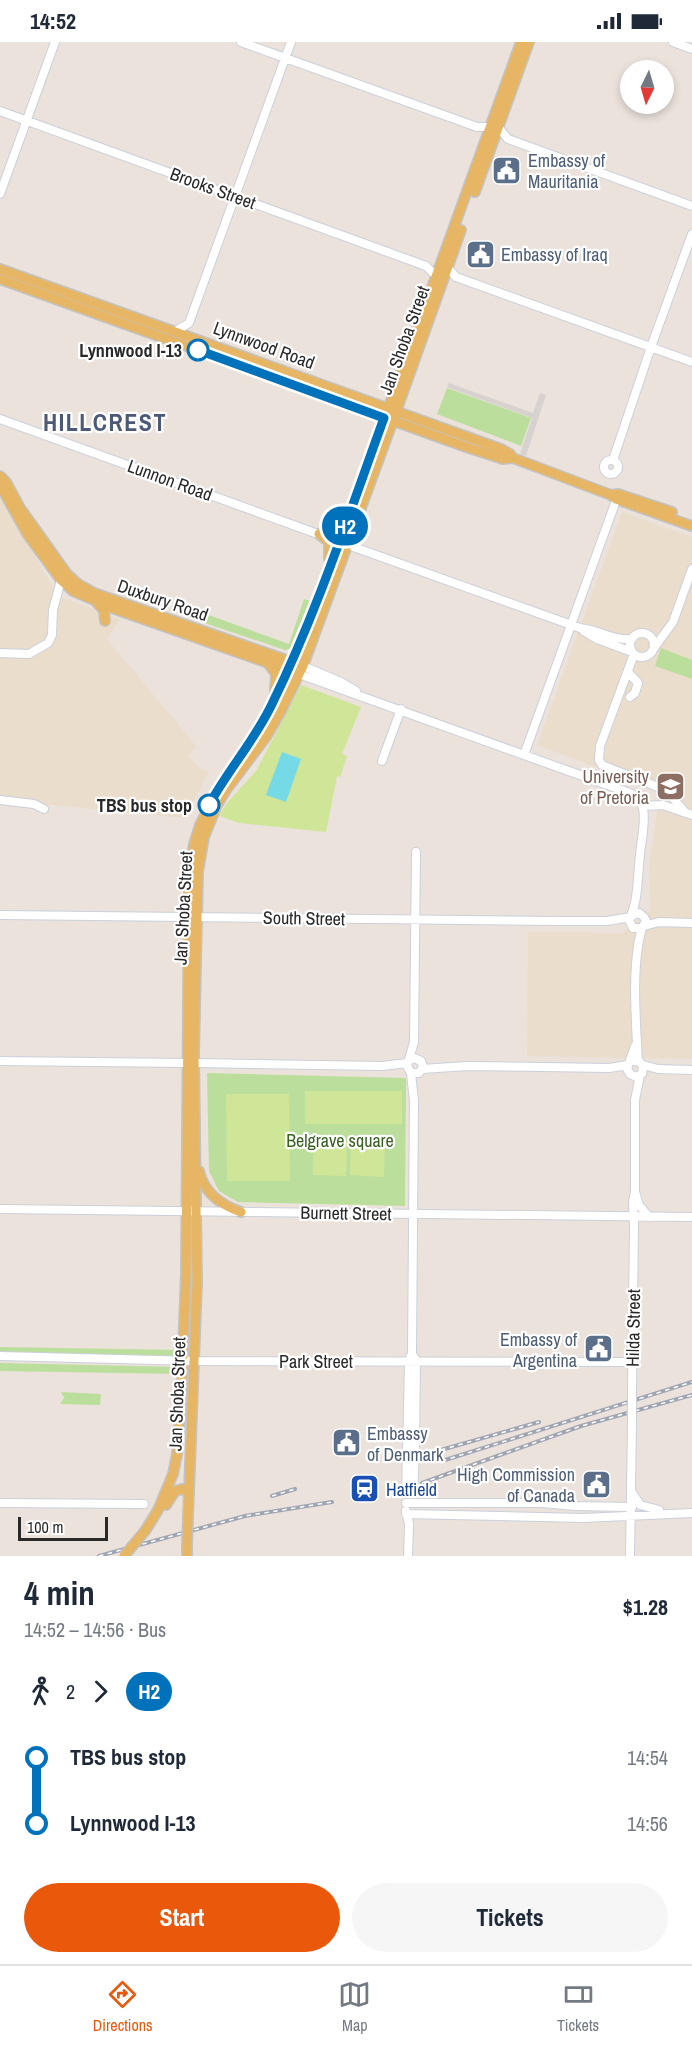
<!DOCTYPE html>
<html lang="en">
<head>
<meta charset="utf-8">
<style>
	body { margin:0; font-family:"Archivo Narrow",sans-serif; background:#f6f6f7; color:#1f2937; height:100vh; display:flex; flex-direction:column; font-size:22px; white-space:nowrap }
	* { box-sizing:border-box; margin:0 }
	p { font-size:20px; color:#747a83 }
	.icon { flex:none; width:33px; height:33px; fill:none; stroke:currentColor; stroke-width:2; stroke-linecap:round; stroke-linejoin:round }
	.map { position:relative; height:1514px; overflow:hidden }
	.panel { display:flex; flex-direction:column; background:#fff; flex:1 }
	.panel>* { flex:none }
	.badge { padding:0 12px; border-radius:20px; font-size:21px; line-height:39px }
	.needle { width:39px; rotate:185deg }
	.tools { position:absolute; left:620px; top:18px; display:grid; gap:12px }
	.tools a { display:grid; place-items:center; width:54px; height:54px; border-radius:50%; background:#fff; box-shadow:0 3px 9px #0003; font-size:30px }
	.scale { position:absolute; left:18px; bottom:15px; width:90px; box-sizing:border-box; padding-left:6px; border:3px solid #292929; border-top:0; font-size:16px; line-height:21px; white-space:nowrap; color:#292929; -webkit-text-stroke:4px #fff; paint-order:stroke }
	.map>.badge { position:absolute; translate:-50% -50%; box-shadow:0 0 0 3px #fff }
	.legs { display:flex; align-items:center; gap:9px; height:66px; padding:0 24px; font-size:20px }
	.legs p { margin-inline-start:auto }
	.overview { display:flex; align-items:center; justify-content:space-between; height:102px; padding:0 24px }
	h1 { font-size:33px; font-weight:700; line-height:45px }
	.primary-button { display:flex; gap:12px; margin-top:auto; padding:12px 24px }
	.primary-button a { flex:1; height:69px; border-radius:36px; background:#ea580c; color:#fff; font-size:24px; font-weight:700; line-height:69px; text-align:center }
	.primary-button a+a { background:#f6f6f7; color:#1f2937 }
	ul { padding:0 24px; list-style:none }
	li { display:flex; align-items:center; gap:21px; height:66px; font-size:22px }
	li i { display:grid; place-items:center; width:9px; height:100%; margin:0 8px; background:currentColor }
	li i::after { content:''; width:15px; height:15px; margin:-8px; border:4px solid; border-radius:50%; background:#fff }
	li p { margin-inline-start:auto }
	li:first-child i { background:linear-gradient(#0000 50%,currentColor 0) }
	li:last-child i { background:linear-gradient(currentColor 50%,#0000 0) }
	.status { display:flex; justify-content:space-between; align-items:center; height:42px; padding:0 30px; background:#fff; direction:ltr }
	.status svg { height:16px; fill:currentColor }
	.menu { display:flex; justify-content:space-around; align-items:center; height:84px; border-top:2px solid #e0e1e3; background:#fff; font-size:16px; color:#747a83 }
	.menu a { display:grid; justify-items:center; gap:3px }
	.menu .active { color:#ea580c }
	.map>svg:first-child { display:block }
</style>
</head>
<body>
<div class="status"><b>14:52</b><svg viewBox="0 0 49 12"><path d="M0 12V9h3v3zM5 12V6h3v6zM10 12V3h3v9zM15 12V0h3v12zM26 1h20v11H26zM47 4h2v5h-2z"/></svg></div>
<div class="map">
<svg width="692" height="1514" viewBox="0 0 692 1514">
	<rect width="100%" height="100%" fill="#ebe2dc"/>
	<path fill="#ebddcc" d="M0 448 56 552 63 556 120 577 107 597 197 705 188 713 198 725 209 730 185 776 0 758Z
		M622 470 692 495V1017L527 1014 528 890 622 891 650 869 649 826 660 749 537 703Z"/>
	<path fill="#bcde9c" d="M447 346 531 376 521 404 437 372Z
		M304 557 314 560 293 606 285 608 187 575 189 566 289 602Z
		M661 606 692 618V637L655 624Z
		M207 1031 406 1036 405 1164 238 1160 219 1149 209 1129Z
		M0 1305 179 1308 181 1316 0 1312Z
		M0 1321 180 1325V1332L0 1329Z
		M61 1350 101 1352 100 1363 60 1362 64 1356Z"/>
	<path fill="#cfe598" d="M301 643 361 665 342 712 347 714 340 735 337 734 326 790 239 781 219 774 227 761 256 729Z
		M305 1049H402V1082H305Z
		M226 1052H289L290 1139H227Z
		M313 1099 347 1100 346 1134 313 1133Z
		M351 1100 385 1101 384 1135 350 1133Z"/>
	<path fill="#d7d2cf" d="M449 341 533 371 540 351 546 353 526 414 520 412 532 376 447 345Z"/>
	<path fill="#75d9e6" d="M282 710 301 717 286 760 266 753Z"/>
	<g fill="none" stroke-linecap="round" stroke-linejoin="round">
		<defs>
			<path id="minor" d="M241 0 477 85H492
				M673 0 692 7
				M0 69 426 224 437 235
				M499 86 508 97 692 164
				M0 152 55 0
				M447 225 456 235 692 320
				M176 289 189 281 291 0
				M0 377 340 500
				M604 425a7 7 0 1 1 14 0a7 7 0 1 1-14 0Z
				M613 418 651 305 692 192
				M348 503 580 586C598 588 614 599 632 597
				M584 589 597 597 632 610
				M630 603a12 12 0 1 1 24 0a12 12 0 1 1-24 0Z
				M654 606 673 580 692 527
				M0 611 29 612 48 601 52 593 53 568 61 538
				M634 612 600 704 599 718 602 723 609 726 666 748 685 770
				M303 624 341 640 356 649
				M628 630 638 641 635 651 630 655
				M299 632 627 750C635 753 641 757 643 766 646 781 641 799 640 813 637 836 639 858 629 878L633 886H642L646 879 644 875 639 871 633 873
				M524 713 618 453
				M382 719 401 667
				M0 758 34 762 44 767
				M643 764 663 763 692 773
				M0 873 562 879H607L631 875
				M644 884 659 880 692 881
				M410 1018 414 1016 421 1019 423 1025 419 1031H411L407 1024 414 1000 416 810
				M0 1019 188 1021
				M635 1019 640 1020 643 1025 642 1032 636 1035 630 1032 627 1027 635 1004
				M638 1019C636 981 631 922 642 886
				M195 1021 382 1024 407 1021
				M643 1023 658 1027 692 1028
				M422 1027 467 1024 609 1026 628 1023
				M635 1150 639 1163 649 1175
				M0 1167 692 1175
				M0 1314 195 1319 632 1320
				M414 1315 416 1319 415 1410
				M632 1347 634 1183 633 1160 635 1150V1058L640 1033
				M407 1410 409 1319 412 1311 414 1059 411 1031
				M633 1452 640 1463 659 1468
				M0 1461 144 1462
				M406 1461H542L575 1464 632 1465
				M406 1469 409 1482 408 1514
				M406 1472 583 1476 692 1471
				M630 1514 632 1383"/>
			<path id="major" d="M475 150 529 0
				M0 227 501 407 510 412 513 416 611 453 616 457 692 484
				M0 237 469 406 503 417 513 416
				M0 434 6 440 20 466 67 532 78 542 94 551 295 621
				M0 443 28 493 61 538 73 549 115 567 294 630
				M611 453 618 452 672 470
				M319 492 337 486 344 474
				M319 492 329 500V517
				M97 561 104 568 105 579
				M268 621 276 632 275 649
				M199 1129C204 1151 221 1163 241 1170
				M166 1463 175 1449 182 1447 189 1451
				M188 1476 197 1240 194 1012 198 830 204 795 217 763 226 748 266 695 281 669 303 624 391 384 461 188
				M145 1489 158 1468 173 1432 177 1412 181 1358 186 1232 189 835 194 802 200 783 222 741 252 699 271 665 288 628 329 530 521 0
				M187 1514V1504"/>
		</defs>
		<use href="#minor" stroke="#cbd0da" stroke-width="10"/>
		<use href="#major" stroke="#c3c3c3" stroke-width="12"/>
		<use href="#minor" stroke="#fff" stroke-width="8"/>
		<use href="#major" stroke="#e7b665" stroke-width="9"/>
		<defs>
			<path id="rail" d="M441 1408 539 1380
				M442 1419 692 1340
				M422 1441 581 1384 692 1353
				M272 1454 295 1447
				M99 1514 245 1474 332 1460"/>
		</defs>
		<use href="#rail" stroke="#9fa5b2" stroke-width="4"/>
		<use href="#rail" stroke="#fff" stroke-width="1.5" stroke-dasharray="4.5" stroke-linecap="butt"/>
		<defs>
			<path id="minor-bridge" d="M632 1383V1347
				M406 1452 407 1410
				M413 1452 415 1410"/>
			<path id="major-bridge" d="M187 1504 188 1476
				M124 1514 145 1489"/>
		</defs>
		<use href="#minor-bridge" stroke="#cbd0da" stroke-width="10" stroke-linecap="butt"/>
		<use href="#major-bridge" stroke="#c3c3c3" stroke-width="12" stroke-linecap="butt"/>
		<use href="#minor-bridge" stroke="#fff" stroke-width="8"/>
		<use href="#major-bridge" stroke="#e7b665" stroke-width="9"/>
	</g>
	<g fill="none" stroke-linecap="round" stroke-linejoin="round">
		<defs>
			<path id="line-1" d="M198 308 384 376C349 472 317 570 272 662 255 698 228 728 209 763"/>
		</defs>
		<use href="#line-1" stroke="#fff" stroke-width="14"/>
		<use href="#line-1" stroke="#0072bc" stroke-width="9"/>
	</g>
	<defs>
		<symbol id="civic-square" viewBox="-11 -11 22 22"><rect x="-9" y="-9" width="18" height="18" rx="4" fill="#5c6f8a" stroke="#fff"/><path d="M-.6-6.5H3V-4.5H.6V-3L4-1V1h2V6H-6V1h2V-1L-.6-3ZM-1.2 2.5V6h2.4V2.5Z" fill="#fff"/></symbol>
		<symbol id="university-square" viewBox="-11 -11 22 22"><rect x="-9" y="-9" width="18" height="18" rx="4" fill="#8d6e63" stroke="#fff"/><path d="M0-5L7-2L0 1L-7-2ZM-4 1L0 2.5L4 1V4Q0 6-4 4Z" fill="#fff"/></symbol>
		<symbol id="station-square" viewBox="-11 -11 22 22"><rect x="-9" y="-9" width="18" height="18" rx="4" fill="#1a4fb4" stroke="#fff"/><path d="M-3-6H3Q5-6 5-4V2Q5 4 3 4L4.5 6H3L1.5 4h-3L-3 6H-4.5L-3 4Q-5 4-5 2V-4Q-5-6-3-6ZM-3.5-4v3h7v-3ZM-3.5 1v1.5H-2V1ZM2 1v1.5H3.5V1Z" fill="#fff"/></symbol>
	</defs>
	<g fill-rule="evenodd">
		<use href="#civic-square" x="490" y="112" width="33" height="33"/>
		<use href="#civic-square" x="464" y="196" width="33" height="33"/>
		<use href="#university-square" x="654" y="728" width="33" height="33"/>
		<use href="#civic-square" x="582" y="1290" width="33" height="33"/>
		<use href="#civic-square" x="330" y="1384" width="33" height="33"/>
		<use href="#civic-square" x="580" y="1426" width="33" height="33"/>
		<use href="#station-square" x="348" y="1430" width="33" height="33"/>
	</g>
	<g fill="#fff" stroke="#0072bc" stroke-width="3">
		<circle cx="198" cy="308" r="10"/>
		<circle cx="209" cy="763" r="10"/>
	</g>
	<g text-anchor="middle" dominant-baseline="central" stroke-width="4.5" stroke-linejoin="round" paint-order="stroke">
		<g font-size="18" fill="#4e5e75" stroke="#fff" text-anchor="start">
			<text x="528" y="118">Embassy of<tspan x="528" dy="21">Mauritania</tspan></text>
			<text x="501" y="212">Embassy of Iraq</text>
			<text x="577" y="1297" text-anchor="end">Embassy of<tspan x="577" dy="21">Argentina</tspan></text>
			<text x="367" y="1391">Embassy<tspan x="367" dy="21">of Denmark</tspan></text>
			<text x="575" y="1432" text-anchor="end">High Commission<tspan x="575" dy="21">of Canada</tspan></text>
		</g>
		<g font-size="18" fill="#292929" stroke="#fff">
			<text transform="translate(213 146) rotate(20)">Brooks Street</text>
			<text transform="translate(404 298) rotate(-70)">Jan Shoba Street</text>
			<text transform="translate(264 303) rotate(20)">Lynnwood Road</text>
			<text transform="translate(170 438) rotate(20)">Lunnon Road</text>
			<text transform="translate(163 558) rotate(19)">Duxbury Road</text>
			<text transform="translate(183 866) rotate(-87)">Jan Shoba Street</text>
			<text transform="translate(304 876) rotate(1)">South Street</text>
			<text transform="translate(346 1171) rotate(1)">Burnett Street</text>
			<text transform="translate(633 1286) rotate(-89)">Hilda Street</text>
			<text x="316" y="1319">Park Street</text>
			<text transform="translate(177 1352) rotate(-88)">Jan Shoba Street</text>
		</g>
		<g font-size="18" font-weight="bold" fill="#292929" stroke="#fff" text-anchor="end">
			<text x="182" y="308">Lynnwood I-13</text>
			<text x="192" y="763">TBS bus stop</text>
		</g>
		<g font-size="18" fill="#785e54" stroke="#fff" text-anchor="end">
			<text x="649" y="734">University<tspan x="649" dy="21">of Pretoria</tspan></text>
		</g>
		<g font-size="18" fill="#36611e" stroke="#fff">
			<text x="340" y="1098">Belgrave square</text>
		</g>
		<g font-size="18" fill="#164399" stroke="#fff" text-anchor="start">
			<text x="386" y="1447">Hatfield</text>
		</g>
		<g font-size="24" font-weight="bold" letter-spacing="1.5" fill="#4d5a77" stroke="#fff">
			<text x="105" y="380">HILLCREST</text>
		</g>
	</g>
</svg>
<div class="tools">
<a><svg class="needle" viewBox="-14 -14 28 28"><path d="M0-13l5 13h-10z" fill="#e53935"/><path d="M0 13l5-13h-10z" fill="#747a83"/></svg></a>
</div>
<div class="scale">100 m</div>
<b class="badge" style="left:345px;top:484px;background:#0072bc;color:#fff">H2</b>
</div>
<section class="panel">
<div class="overview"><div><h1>4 min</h1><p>14:52 – 14:56 · Bus</p></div><b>$1.28</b></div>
<div class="legs"><svg class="icon" aria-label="walk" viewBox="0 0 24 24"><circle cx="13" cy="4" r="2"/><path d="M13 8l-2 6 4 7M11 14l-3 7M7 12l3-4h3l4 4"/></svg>2<svg class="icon" aria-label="forward" viewBox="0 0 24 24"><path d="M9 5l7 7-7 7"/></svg><b class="badge" style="background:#0072bc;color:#fff">H2</b></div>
<ul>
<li><i style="color:#0072bc"></i><b>TBS bus stop</b><p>14:54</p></li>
<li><i style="color:#0072bc"></i><b>Lynnwood I-13</b><p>14:56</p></li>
</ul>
<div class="primary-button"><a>Start</a><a>Tickets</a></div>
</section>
<nav class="menu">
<a class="active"><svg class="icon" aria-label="directions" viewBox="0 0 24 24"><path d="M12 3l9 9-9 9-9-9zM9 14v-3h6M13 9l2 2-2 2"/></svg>Directions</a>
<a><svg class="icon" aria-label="map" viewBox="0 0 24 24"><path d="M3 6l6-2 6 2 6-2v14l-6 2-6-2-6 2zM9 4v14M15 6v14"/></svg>Map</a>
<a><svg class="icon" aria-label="tickets" viewBox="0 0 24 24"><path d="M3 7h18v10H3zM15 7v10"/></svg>Tickets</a>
</nav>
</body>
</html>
